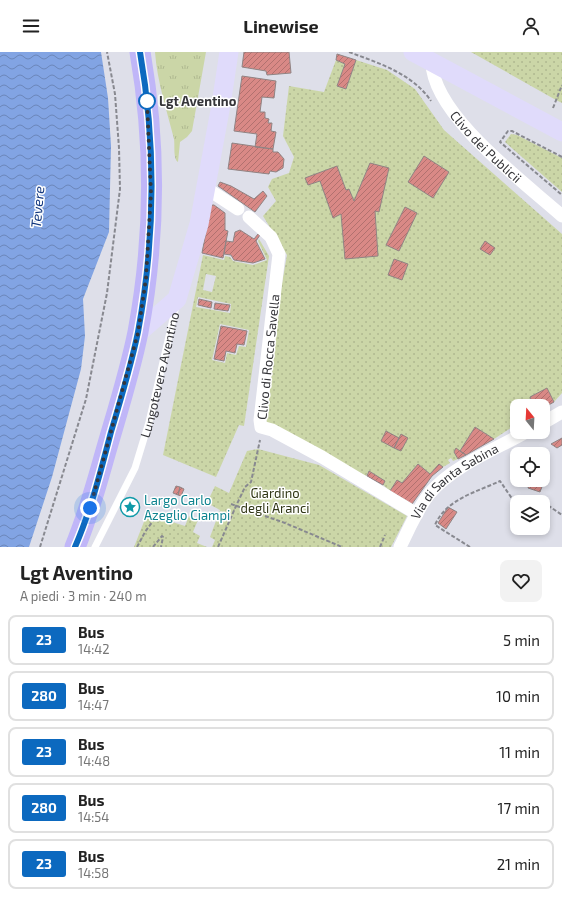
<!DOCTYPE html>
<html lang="it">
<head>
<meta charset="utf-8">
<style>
	body { margin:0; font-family:"Exo 2",sans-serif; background:#f2f2f2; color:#222; height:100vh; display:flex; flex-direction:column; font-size:15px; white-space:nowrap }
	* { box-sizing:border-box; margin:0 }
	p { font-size:13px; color:#767676 }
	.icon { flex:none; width:22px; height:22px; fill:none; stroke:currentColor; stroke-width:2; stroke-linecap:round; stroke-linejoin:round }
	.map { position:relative; height:495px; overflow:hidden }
	.details { display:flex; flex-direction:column; background:#fff; flex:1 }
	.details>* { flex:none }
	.badge { padding:0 8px; border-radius:3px; font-size:14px; line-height:26px }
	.needle { width:26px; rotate:342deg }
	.fabs { position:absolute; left:510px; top:347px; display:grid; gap:8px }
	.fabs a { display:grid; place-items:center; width:40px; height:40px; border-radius:8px; background:#fff; box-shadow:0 2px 6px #0003; font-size:20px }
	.you { position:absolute; width:20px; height:20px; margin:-10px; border:3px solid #fff; border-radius:50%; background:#1a73e8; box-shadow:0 0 0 6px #1a73e833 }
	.map>.badge { position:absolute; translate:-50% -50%; box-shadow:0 0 0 2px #fff }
	.round { display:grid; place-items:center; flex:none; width:42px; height:42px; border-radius:8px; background:#f2f2f2 }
	.overview { display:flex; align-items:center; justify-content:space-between; height:68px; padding:0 20px }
	h1 { font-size:19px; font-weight:700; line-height:30px }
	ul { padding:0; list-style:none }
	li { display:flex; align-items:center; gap:12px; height:50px; margin:0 8px 6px; padding:0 12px; border:2px solid #e0e0e0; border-radius:8px }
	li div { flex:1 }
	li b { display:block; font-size:15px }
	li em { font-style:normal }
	li .badge { min-width:44px; font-weight:700; text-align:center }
	header { display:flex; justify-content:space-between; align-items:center; height:52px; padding:0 20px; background:#fff; font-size:18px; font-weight:700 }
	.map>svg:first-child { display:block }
</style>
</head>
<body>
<header><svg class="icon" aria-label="menu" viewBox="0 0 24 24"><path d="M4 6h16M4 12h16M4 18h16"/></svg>Linewise<svg class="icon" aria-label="person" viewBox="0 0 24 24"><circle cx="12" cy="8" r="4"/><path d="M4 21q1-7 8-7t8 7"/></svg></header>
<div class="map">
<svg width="562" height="495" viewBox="0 0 562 495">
	<defs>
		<pattern id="grass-tufts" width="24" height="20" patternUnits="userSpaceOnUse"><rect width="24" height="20" fill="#cbd6a7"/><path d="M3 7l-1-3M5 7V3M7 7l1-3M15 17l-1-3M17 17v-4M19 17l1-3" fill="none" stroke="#afb890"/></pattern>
		<pattern id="park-dots" width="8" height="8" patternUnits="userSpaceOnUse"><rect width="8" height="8" fill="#cbd6a7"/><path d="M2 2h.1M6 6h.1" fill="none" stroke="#afb890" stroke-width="1.8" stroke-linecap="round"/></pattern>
		<pattern id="water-waves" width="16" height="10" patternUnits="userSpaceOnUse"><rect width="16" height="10" fill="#82a4e3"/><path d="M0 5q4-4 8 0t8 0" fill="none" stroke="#6b86b9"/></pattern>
		<pattern id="building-hatch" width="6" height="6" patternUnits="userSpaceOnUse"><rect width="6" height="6" fill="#d98986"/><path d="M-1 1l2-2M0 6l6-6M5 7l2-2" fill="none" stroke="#b1716f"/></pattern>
	</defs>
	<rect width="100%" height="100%" fill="#dedfe9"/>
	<path fill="url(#grass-tufts)" d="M155 0H206L192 79 187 85 180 90 178 110C173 107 175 93 174 87 167 59 157 29 155 0Z"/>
	<path fill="url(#park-dots)" fill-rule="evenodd" d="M471 0H562V51L556 48Z
		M336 8 345 12 337 34 346 37 356 8 387 18 415 37 444 78 562 182V341L554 350 547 337 530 345 534 354H517V372L494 387 475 375 460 399 456 397 454 400 458 407 453 409 451 406 448 408 450 411 443 415 439 412 430 422 418 412 402 431 397 428 390 439 383 433 384 429 369 419 366 424 264 371 276 266 287 203 263 164 276 149 268 135 272 127 289 121 294 105 283 84 289 34 324 40Z
		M511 82 517 83 562 106V140L505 90Z
		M259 187 269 204 244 374 239 373 216 425 163 403 203 203 224 208 225 204 230 205 233 209 253 213 267 208 258 189ZM206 222 216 224 212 240 203 238ZM198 245 231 252 230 261 196 255ZM220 272 249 278 246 295 239 294 236 303 227 301 225 311 212 308Z
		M258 397 319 413 407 464 391 495H212L215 488 210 485 220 458 207 451 215 434 229 441 247 399Z
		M147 462 185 474 189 464 198 468 193 480 200 484 197 491 207 495H134Z"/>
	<path fill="url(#water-waves)" d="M0 0H101L108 46 111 94 109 180 83 247 85 284 81 317 52 425 29 495H0Z"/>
	<path fill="url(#building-hatch)" stroke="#908484" d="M244 0H289L291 21 267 23 266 19 242 15Z
		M337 2 356 8 346 37 337 34 345 12 336 8Z
		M242 24 276 29 274 46 262 45 260 60H265V66L269 67 268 71H272L271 79 276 80 273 97 255 95 257 82 234 79Z
		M232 91 273 97V100H278L284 107 283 116 276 120 270 119 269 122 228 117Z
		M424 104 449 120 433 146 408 130Z
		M370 111 389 116 379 160 375 159 378 204 345 207 341 162 333 166 320 129 308 133 305 126 337 114 346 138 349 137 354 149Z
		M220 130 231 134 254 147 263 139 267 144 255 160 218 134Z
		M211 153H214L225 161V178L228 179 223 206 202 201Z
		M405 155 417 161 399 199 386 193Z
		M240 178 254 187 258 182 260 183 256 189 265 207 253 211 234 208 231 203 224 202 226 189 233 190 235 180Z
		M485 189 495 196 490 203 480 197Z
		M394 207 408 212 402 228 388 223Z
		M199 247 212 250 211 256 198 253Z
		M215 251 230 253 228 259 214 257Z
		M221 274 247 279 244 293 237 292 235 301 226 299 224 309 214 307Z
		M547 336 554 350 543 356V354H534L530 345Z
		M475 375 494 387 466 403 460 399Z
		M386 379 399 386 394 396 381 389Z
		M401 382 408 386 401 399 394 396Z
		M562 386V393L557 396 551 392Z
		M456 396 460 399 466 403 458 407 454 400Z
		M418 412 430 422 439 412 443 415 432 424 412 452 390 439 397 428 402 431Z
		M369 419 385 429 383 433 367 424Z
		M543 423 546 424 540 440 528 436 531 428H543Z
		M176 434 180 435 178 443 173 441Z
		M180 435 184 437 181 444 178 443Z
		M448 455 457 460 446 477 438 471Z"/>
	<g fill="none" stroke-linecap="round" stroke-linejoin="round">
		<path stroke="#888990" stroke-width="2" stroke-dasharray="4 2" stroke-linecap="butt" d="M349 0C378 11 412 21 431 49
			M553 56 562 33
			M562 105 512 79H508L500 90 562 143
			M543 450 562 463
			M231 452 285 471 342 495
			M40 495 86 347 107 241 120 137 119 96 115 42 107 0
			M137 495 145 480 155 466
			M153 495 162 484 163 485 161 495
			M218 495 236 454 245 435 251 430 260 388
			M380 495 385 483
			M470 495 435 473C446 447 477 440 500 429L513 448 543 450"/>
		<path stroke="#fff" stroke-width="7" id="s1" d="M95 495 135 416 149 370 176 254"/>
		<g stroke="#fff" stroke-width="13">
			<path id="s2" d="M432 11C433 63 524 130 562 164"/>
			<path d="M206 136 238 157"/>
			<path d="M249 165 271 185 279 202 260 368 261 375 272 378 322 405 417 462"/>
			<path d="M543 371 562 360"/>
			<path id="s3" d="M400 495C409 477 417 457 430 441 453 414 496 397 526 380"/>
		</g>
		<path stroke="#e0dbfb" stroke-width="19" d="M413 0 562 80
			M138 281 177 247 199 172 221 53 229 0"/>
		<path stroke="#c0b6f8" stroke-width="21" d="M75 495C90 459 99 422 110 385 120 351 131 315 138 280 155 188 156 92 140 0"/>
	</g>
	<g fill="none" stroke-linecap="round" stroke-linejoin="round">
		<defs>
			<path id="line" d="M75 495C91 458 101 418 111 380 121 347 131 314 138 280 155 188 156 92 140 0"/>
		</defs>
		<use href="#line" stroke="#fff" stroke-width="9"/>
		<use href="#line" stroke="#0c69bf" stroke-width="6"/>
		<path stroke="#353539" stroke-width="4" stroke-dasharray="0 7.2" d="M90 456 138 281 146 226 151 141 147 49"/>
	</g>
	<defs>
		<symbol id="sight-ring" viewBox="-11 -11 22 22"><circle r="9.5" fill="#fff" stroke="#0f9aa8" stroke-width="1.5"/><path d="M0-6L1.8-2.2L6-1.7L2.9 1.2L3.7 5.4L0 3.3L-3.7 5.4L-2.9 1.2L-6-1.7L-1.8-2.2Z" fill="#0f9aa8"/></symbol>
	</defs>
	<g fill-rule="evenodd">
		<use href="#sight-ring" x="119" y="444" width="22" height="22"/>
	</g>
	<circle fill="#fff" stroke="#0c69bf" stroke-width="2" cx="147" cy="49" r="8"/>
	<g text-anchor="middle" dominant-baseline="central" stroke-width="3" stroke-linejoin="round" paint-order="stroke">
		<g font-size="13" font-weight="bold" fill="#353539" stroke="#fff" text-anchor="start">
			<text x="159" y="49">Lgt Aventino</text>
		</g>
		<g font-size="13" fill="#353539" stroke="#fff">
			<text stroke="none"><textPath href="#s2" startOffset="102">Clivo dei Publicii</textPath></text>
			<text transform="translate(268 305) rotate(-84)">Clivo di Rocca Savella</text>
			<text stroke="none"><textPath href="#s1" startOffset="185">Lungotevere Aventino</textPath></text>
			<text stroke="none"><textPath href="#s3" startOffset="88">Via di Santa Sabina</textPath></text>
		</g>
		<g font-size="13" fill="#303615" stroke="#fff">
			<text x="275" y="441">Giardino<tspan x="275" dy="15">degli Aranci</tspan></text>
		</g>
		<g font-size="13" fill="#0d838f" stroke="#fff" text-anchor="start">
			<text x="144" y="448">Largo Carlo<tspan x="144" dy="15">Azeglio Ciampi</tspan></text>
		</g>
		<g font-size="14" font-style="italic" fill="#12377f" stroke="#fff">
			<text transform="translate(37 155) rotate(-85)">Tevere</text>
		</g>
	</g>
</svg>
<div class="fabs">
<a><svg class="needle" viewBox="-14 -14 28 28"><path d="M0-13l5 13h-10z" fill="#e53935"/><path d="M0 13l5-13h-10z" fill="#767676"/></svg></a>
<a><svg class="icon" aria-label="locate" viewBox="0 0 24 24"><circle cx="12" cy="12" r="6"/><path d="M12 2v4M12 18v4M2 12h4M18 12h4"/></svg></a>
<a><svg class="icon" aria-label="layers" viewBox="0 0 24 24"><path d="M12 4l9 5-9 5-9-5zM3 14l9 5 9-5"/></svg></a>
</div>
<div class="you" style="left:90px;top:456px"></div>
</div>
<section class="details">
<div class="overview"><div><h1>Lgt Aventino</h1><p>A piedi · 3 min · 240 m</p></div><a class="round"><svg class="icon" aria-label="heart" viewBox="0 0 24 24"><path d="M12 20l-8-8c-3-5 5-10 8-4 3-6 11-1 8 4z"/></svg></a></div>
<ul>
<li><span class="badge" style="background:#0c69bf;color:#fff">23</span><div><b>Bus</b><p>14:42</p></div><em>5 min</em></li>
<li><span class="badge" style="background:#0c69bf;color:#fff">280</span><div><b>Bus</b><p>14:47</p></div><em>10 min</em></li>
<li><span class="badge" style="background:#0c69bf;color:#fff">23</span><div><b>Bus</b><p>14:48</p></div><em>11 min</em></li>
<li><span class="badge" style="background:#0c69bf;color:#fff">280</span><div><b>Bus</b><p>14:54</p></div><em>17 min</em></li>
<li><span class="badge" style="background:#0c69bf;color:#fff">23</span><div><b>Bus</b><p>14:58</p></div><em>21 min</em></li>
</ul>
</section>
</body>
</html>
